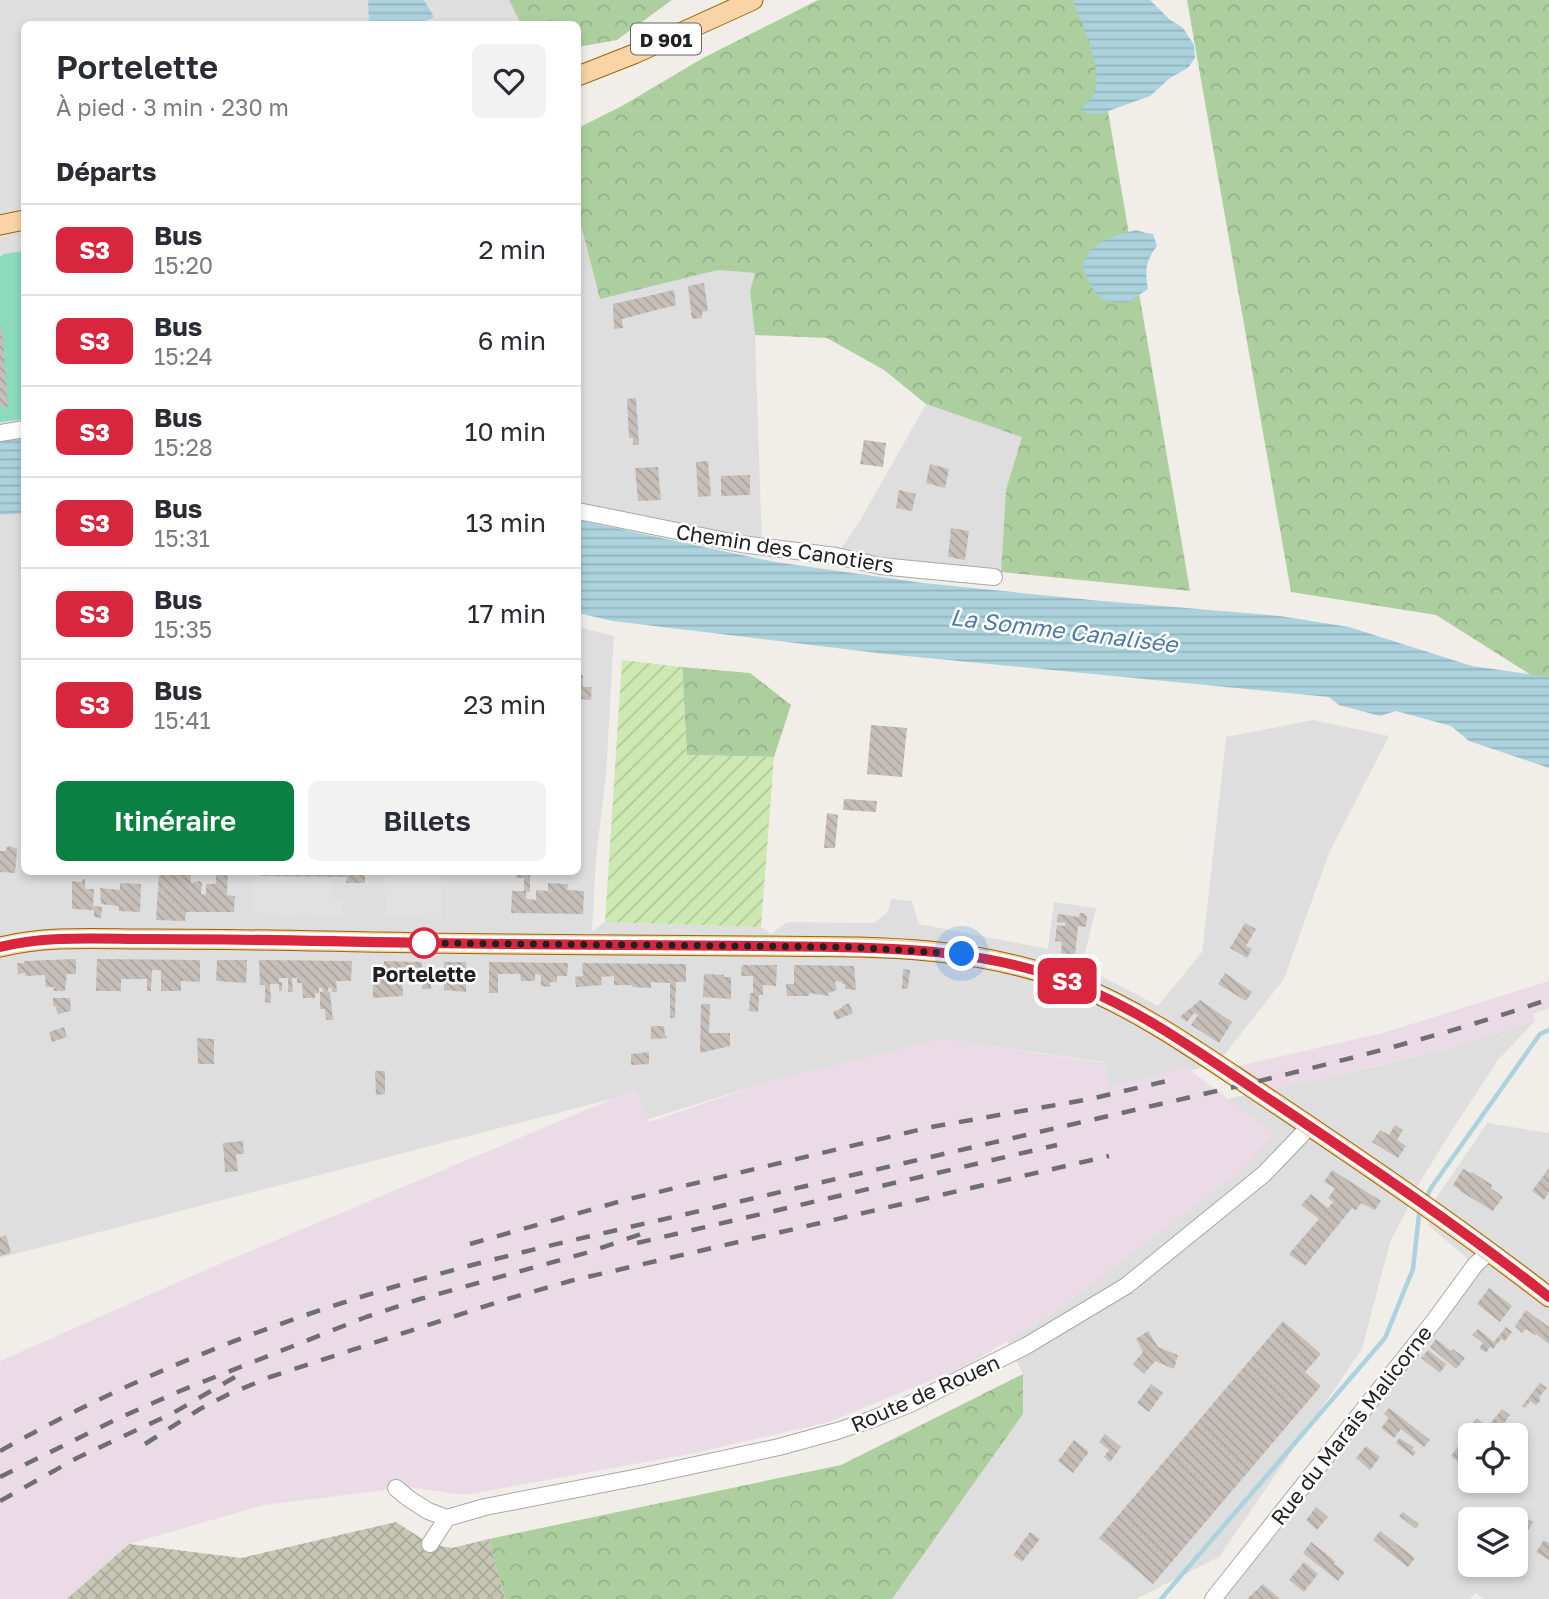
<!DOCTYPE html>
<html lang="fr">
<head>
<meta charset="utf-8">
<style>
	body { margin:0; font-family:"Golos Text",sans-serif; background:#f2f2f3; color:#2b2b33; height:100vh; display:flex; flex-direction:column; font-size:26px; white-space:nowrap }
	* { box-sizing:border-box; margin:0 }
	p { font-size:23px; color:#7c7c81 }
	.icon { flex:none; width:38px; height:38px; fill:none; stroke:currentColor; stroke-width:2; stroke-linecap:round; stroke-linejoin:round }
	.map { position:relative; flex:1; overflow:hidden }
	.panel { position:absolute; left:21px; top:21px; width:560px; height:854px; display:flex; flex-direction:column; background:#fff; border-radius:10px; box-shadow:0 4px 10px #0003 }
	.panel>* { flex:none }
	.badge { padding:0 14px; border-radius:10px; font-size:24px; line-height:46px }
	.controls { position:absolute; left:1458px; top:1423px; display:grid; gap:14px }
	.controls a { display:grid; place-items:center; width:70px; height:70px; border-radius:10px; background:#fff; box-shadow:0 4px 10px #0003; font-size:35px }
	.you { position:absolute; width:35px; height:35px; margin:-18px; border:5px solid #fff; border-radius:50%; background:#1a73e8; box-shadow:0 0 0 10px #1a73e833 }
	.map>.badge { position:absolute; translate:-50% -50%; box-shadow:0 0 0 4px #fff }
	h2 { padding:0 35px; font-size:26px; line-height:63px }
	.round { display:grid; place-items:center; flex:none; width:74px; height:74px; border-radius:10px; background:#f2f2f3 }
	.head { display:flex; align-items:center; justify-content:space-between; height:119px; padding:0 35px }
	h1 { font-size:33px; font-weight:600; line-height:52px }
	.cta { display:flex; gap:14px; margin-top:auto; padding:14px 35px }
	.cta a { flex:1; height:80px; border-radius:10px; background:#0b8043; color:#fff; font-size:28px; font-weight:600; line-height:80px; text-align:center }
	.cta a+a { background:#f2f2f3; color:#2b2b33 }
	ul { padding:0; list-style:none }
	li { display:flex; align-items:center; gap:21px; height:91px; padding:0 35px; border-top:2px solid #e1e1e2 }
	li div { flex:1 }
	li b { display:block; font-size:26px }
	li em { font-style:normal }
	li .badge { min-width:77px; font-weight:700; text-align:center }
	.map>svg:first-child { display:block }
</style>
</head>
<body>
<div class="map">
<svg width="1549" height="1599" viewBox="0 0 1549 1599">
	<defs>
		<pattern id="construction-cross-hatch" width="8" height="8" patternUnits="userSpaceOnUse" patternTransform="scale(1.75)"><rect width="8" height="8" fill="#c6c6b4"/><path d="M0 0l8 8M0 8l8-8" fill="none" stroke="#aaaa9a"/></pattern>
		<pattern id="forest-crowns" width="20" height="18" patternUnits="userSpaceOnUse" patternTransform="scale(1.75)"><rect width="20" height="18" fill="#adcf9f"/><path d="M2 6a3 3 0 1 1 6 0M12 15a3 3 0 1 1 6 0" fill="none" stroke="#95b189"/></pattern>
		<pattern id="garden-furrows" width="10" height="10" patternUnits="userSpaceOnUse" patternTransform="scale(1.75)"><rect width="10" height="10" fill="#cde9b1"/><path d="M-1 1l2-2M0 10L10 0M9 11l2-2" fill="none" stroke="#b0c898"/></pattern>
		<pattern id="water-rules" width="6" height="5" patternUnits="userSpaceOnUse" patternTransform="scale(1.75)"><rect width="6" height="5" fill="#abd2dd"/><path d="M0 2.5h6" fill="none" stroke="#93b4bd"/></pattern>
		<pattern id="building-back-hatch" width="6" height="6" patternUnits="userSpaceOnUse" patternTransform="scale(1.75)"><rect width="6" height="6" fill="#c6beb8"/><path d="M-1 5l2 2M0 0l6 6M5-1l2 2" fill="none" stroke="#aaa39e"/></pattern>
	</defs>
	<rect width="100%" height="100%" fill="#f1eee9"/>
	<path fill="#dfdede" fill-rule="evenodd" d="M0 0H509L521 24H24V872H578V627L614 636 606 775 596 858 592 931 605 922 761 927 771 934 787 922 874 923 888 912 891 899 912 901 919 924 1048 949 1054 902 1096 908 1082 966 1158 1006 1202 952 1226 737 1313 720 1389 736 1329 853 1284 979 1217 1064 1103 1091 1104 1062 941 1039 771 1081 639 1122 630 1094 0 1258Z
		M578 213 601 298 718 270 755 273 750 291 755 335 762 547 578 511Z
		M926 404 1023 437 1006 490 1001 572 994 577 836 556 861 519Z
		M1535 1021 1498 1060 1454 1127 1418 1185 1410 1204 1390 1242 1362 1349 1219 1557 1136 1599H892L1023 1414V1374L1007 1341 1058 1310 1273 1134 1228 1099 1364 1069 1455 1047Z
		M1488 1122 1493 1124 1549 1133V1599H1485L1475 1593 1470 1599H1213L1475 1265 1428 1225 1436 1198ZM1470 1435H1516V1480H1470ZM1470 1519H1516V1564H1470Z"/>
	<path fill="#eadbe7" d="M1549 981V1008L1533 1014 1535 1021 1455 1047 1272 1090 1238 1066 1383 1033Z
		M941 1039 1106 1063 1109 1087 1186 1067 1274 1134 1235 1176 1058 1310 965 1367 829 1422 695 1453 464 1495 409 1487 264 1505 129 1544 67 1599H0V1361L203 1271 636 1089 649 1122 771 1081Z"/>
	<path fill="url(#construction-cross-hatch)" d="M396 1522 430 1544 452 1548 489 1539 505 1599H67L129 1544 241 1558Z"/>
	<path fill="url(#forest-crowns)" d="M509 0H672L617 40 578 47V24H521Z
		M818 0H1089L1190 591 1001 572 1006 490 1022 437 926 404 884 370 827 338 755 335 750 291 755 273 718 270 600 299 578 213V128L622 106 703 58Z
		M1187 0H1549V677L1531 675 1436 615 1291 592Z
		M682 667 750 673 791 705 774 757 687 755Z
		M1023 1374V1414L892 1599H505L489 1539 841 1465Z"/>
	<path fill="url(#garden-furrows)" d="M622 660 682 667 687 755 774 757 761 927 605 922Z"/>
	<path fill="#8adcbc" d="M24 251V419L0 422V257L4 254Z"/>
	<path fill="#e1e1e1" d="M385 872H441V919L386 917Z
		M252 874 332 880V899H342L343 918 252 913Z"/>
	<path fill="url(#water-rules)" d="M368 0H424L434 17 418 24H369Z
		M1073 0H1150L1169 19 1183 28 1194 45 1195 58 1188 68 1170 78 1150 96 1100 114H1088L1079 109C1084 106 1090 102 1092 98 1106 71 1082 26 1073 0Z
		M1136 230 1146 233 1153 234 1157 246C1145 262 1145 270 1148 289L1127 303 1103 300 1091 287 1082 266C1090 241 1114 236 1136 230Z
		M24 435V513L0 515V439Z
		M578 520 775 562 923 583 1091 600 1280 616 1349 627 1472 666 1549 677V768L1469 741 1451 726 1396 711 1380 716 1339 705 1329 697 886 654 613 621 578 613Z"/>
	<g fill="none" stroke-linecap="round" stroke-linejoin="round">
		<path stroke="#abd2dd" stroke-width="4.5" d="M1425 1200 1431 1188 1540 1034 1549 1030
			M1161 1599 1385 1338 1413 1269 1419 1214 1421 1208"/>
	</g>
	<path fill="url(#building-back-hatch)" d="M704 283 708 311 702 312V318L692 319 688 286Z
		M674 290 676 305 622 319 623 328 614 329 613 304Z
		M0 327H2L8 407H0Z
		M636 398 639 445H633V438H629L627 399Z
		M864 440 886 443 883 467 860 464Z
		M708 461 711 496 698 497 696 462Z
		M930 464 949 469 945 488 926 483Z
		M658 467 661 500 638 501 635 468Z
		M750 475V495L721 496V476Z
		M899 490 916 494 912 511 896 508Z
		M951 528 969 531 965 560 948 557Z
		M578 675H583V687H592L591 700 581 699 580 719H578Z
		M871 725 907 728 902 777 867 774Z
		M844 799 877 801 876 812 843 810Z
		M827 813 838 815 835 848H824Z
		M10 846 17 849 15 873 0 872V851H6V848Z
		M159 872H191V883L200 881 202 884 201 894 206 895V884H216V872H228L227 895 235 896 234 912H186L185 921 156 920Z
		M261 872H365V883H346L347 877 260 876Z
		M517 872H530V892H526V899L536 900V890L548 891V883L568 884 567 890 584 891 583 914 511 913 512 891H524V878H516Z
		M83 879H85V889H94L93 906 102 907 101 918 94 917V910L72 909V881L82 882Z
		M120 883 141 884 140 912 119 911V906L101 904 100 888 120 890Z
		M1080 913H1083L1087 917 1086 927 1078 926 1075 955 1061 953 1062 942 1055 941 1057 925 1065 926V923L1057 922 1058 914 1079 917Z
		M1245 923 1256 929 1246 946 1252 949 1247 958 1230 948Z
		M76 959V974H67L65 991H53L54 987H46L45 975 25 976V973L18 974 17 963H24V961Z
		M97 959 200 960V982L181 981V991H161V970H152L151 991H147V979H121V991H96Z
		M217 960H247L246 983 216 981Z
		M259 960 352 961 351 981H336L337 992H332V988H328V992H330L333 1020H326L325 1009H320V992H323L322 988H319V993H315V998H303L302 983H297V978H292L293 992H288V978H279V982H282V991H279V984H270L271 1003 265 1002V985H260Z
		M384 961 422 962V979H431V989H422V982H409V976L402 975 403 996 373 998V973L383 974Z
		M444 962H466V992L444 990Z
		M489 962 568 963 567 976H557V982H550V987L541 986V975L535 974V981H521L520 974H498V993H489Z
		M582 963 686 964V982H676L675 1018H670V983L651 982V988L632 987V985H614V976L601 977 602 985 576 987 575 977 583 976Z
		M742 965H777L776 986 763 985V995H759L758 1012 749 1011 750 993H753V976H741Z
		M794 965 854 966 856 990 845 989V984H842V982L835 981 837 990 828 993 829 996 809 993V996H787L786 984H794Z
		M903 969 910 970 908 988 902 989Z
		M1225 973 1252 992 1246 1001 1218 984Z
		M704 974 724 975V977H731V999L703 997Z
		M53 998H70L71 1011 58 1014 55 1006H53Z
		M1200 1000 1232 1022 1219 1043 1191 1025 1198 1015 1194 1013 1187 1022 1180 1017Z
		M849 1003 853 1013 836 1020 833 1012 842 1008V1006Z
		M701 1004H710L709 1033H730V1046L700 1053Z
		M651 1026H664L665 1036H667V1038L651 1039Z
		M64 1027 67 1037 52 1042 49 1032Z
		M197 1038 214 1039V1064H198Z
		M649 1052V1064L631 1065V1054Z
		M375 1071H385V1094L376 1095Z
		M1395 1125 1403 1130 1397 1140 1406 1146 1398 1158 1372 1142 1380 1130 1389 1135Z
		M243 1141 244 1154H236L238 1171 225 1172 223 1143Z
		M1549 1168V1192L1544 1200 1532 1191Z
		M1463 1169 1471 1173 1472 1172 1492 1185 1491 1188 1503 1197 1493 1211 1460 1191V1190L1453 1185Z
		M1332 1170 1381 1201 1375 1210 1361 1203 1356 1210 1352 1208 1305 1266 1289 1254 1319 1219 1301 1205 1311 1194 1328 1208 1333 1202 1328 1198 1335 1188 1324 1182Z
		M6 1235 11 1253 0 1256V1237Z
		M1489 1288 1512 1306 1500 1322 1477 1304Z
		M1526 1310 1549 1327V1344L1536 1334 1535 1335 1526 1329 1522 1333 1515 1326Z
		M1283 1321 1321 1354 1305 1372 1321 1386 1153 1584 1099 1538Z
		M1506 1327 1512 1332 1505 1341 1501 1339 1493 1349 1490 1347 1486 1353 1479 1348 1483 1343 1472 1335 1478 1329 1494 1342Z
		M1148 1331 1158 1347 1178 1355 1174 1369 1155 1361 1144 1374 1133 1364 1143 1352 1136 1339Z
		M1436 1339 1451 1351 1453 1349 1465 1358 1456 1369 1430 1347Z
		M1428 1350 1446 1364 1440 1373 1421 1358Z
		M1540 1383 1547 1388 1539 1397 1541 1400 1536 1405 1530 1401 1525 1408 1522 1406Z
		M1151 1384 1163 1393 1149 1412 1137 1403Z
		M1389 1408 1430 1440 1424 1447 1401 1429 1394 1438 1381 1428 1389 1418 1384 1414Z
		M1502 1409 1510 1415 1498 1432 1489 1425Z
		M1477 1418 1493 1431 1490 1435H1470V1438L1464 1433Z
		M1105 1434 1121 1447 1110 1462 1104 1457 1109 1450 1099 1442Z
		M1399 1438 1414 1447 1412 1450 1416 1452 1413 1456 1396 1443Z
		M1074 1440 1089 1452 1073 1473 1058 1461Z
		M1463 1440 1470 1446V1468L1468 1470 1451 1456Z
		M1366 1446 1380 1457 1370 1470 1356 1458Z
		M1316 1507 1328 1517 1317 1530 1306 1520Z
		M1506 1507 1533 1522 1524 1537 1516 1533V1519H1499Z
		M1403 1512 1419 1524 1416 1529 1399 1516Z
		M1380 1531 1415 1558 1408 1567 1373 1540Z
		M1030 1532 1040 1539 1022 1562 1013 1555Z
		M1544 1540 1549 1543V1560L1536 1552Z
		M1311 1542 1335 1561 1334 1564 1345 1572 1338 1581 1303 1553Z
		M1304 1562 1318 1574 1304 1592 1289 1580Z
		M1263 1584 1280 1599H1247Z"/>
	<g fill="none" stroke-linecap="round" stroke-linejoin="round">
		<defs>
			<path id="minor" d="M0 433 24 429
				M578 511 741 544 836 556 880 566 994 577
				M396 1488 408 1498 428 1511 447 1518 485 1507 644 1476 779 1447 837 1431 870 1420 910 1404 1026 1346 1126 1286 1264 1174 1310 1126
				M430 1544 447 1518
				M1213 1599 1434 1321 1475 1265 1490 1251"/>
			<path id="major" d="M578 76 634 54 753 0
				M0 225 24 220
				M0 947C48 935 100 939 149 939 240 939 331 941 422 943 532 945 643 945 753 946 860 947 971 943 1072 983 1145 1012 1207 1058 1272 1101 1366 1164 1460 1228 1549 1297"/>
		</defs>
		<use href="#minor" stroke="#a8a8a8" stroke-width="18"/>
		<use href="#major" stroke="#996706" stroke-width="21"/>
		<use href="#minor" stroke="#fff" stroke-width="16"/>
		<use href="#major" stroke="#f9d4a6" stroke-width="19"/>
		<path stroke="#6f6f6f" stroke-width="4.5" stroke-dasharray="14 14" stroke-linecap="butt" d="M637 1243 1057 1145
			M470 1244 625 1200 931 1127 1090 1099 1171 1080
			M145 1444 200 1409 229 1394 270 1377 504 1300 570 1281 1109 1156
			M0 1451C109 1390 224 1341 342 1303 461 1264 583 1238 704 1210 885 1167 1066 1126 1247 1084 1349 1059 1450 1034 1549 999
			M0 1477 117 1419 180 1391 366 1317 420 1299 589 1252 647 1232
			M0 1501 77 1458 173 1413 235 1377"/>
	</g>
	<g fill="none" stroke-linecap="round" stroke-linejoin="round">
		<defs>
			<path id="line" d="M0 947C48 935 99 939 149 939 240 939 331 941 422 943 535 945 649 945 762 946 866 948 974 944 1072 983 1145 1012 1207 1058 1272 1101 1366 1164 1460 1227 1549 1297"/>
		</defs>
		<use href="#line" stroke="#fff" stroke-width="16"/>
		<use href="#line" stroke="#d7263d" stroke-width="10"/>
		<path stroke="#212121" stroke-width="7" stroke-dasharray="0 12.6" d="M424 943H422L849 947 962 954"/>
	</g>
	<circle fill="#fff" stroke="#d7263d" stroke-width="3.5" cx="424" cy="943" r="14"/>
	<g text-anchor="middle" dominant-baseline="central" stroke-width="5" stroke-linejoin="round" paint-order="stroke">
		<rect fill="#fff" stroke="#646464" stroke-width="2" x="631" y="23.5" width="70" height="31" rx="5"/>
		<g font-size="19" font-weight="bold" fill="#212121">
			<text x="666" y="39">D 901</text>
		</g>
		<g font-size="21" fill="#212121" stroke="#fff">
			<text transform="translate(785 548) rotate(9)">Chemin des Canotiers</text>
			<text transform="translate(925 1393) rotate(-24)">Route de Rouen</text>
			<text transform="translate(1351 1425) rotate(-52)">Rue du Marais Malicorne</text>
		</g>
		<g font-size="21" font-weight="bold" fill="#212121" stroke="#fff">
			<text x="424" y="974">Portelette</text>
		</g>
		<g font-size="23" font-style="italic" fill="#4d7aa7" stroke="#fff">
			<text transform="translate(1064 630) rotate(7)">La Somme Canalisée</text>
		</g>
	</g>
</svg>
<div class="controls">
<a><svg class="icon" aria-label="locate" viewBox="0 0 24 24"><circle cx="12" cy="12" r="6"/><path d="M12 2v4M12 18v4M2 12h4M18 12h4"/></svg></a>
<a><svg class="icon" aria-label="layers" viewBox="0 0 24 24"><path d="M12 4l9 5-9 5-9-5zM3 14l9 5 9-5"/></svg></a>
</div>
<div class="you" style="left:962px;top:954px"></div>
<b class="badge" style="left:1067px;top:981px;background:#d7263d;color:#fff">S3</b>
<section class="panel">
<div class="head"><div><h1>Portelette</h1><p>À pied · 3 min · 230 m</p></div><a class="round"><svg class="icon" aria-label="heart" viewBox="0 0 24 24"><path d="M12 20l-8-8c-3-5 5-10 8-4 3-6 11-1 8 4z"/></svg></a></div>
<h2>Départs</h2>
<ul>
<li><span class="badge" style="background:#d7263d;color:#fff">S3</span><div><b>Bus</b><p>15:20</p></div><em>2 min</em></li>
<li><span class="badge" style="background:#d7263d;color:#fff">S3</span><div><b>Bus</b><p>15:24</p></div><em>6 min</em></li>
<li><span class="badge" style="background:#d7263d;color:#fff">S3</span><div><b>Bus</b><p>15:28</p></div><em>10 min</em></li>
<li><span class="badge" style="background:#d7263d;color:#fff">S3</span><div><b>Bus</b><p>15:31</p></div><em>13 min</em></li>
<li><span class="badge" style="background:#d7263d;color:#fff">S3</span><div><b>Bus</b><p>15:35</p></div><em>17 min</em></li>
<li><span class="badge" style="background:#d7263d;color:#fff">S3</span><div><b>Bus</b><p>15:41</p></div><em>23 min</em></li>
</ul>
<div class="cta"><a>Itinéraire</a><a>Billets</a></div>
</section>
</div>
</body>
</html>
